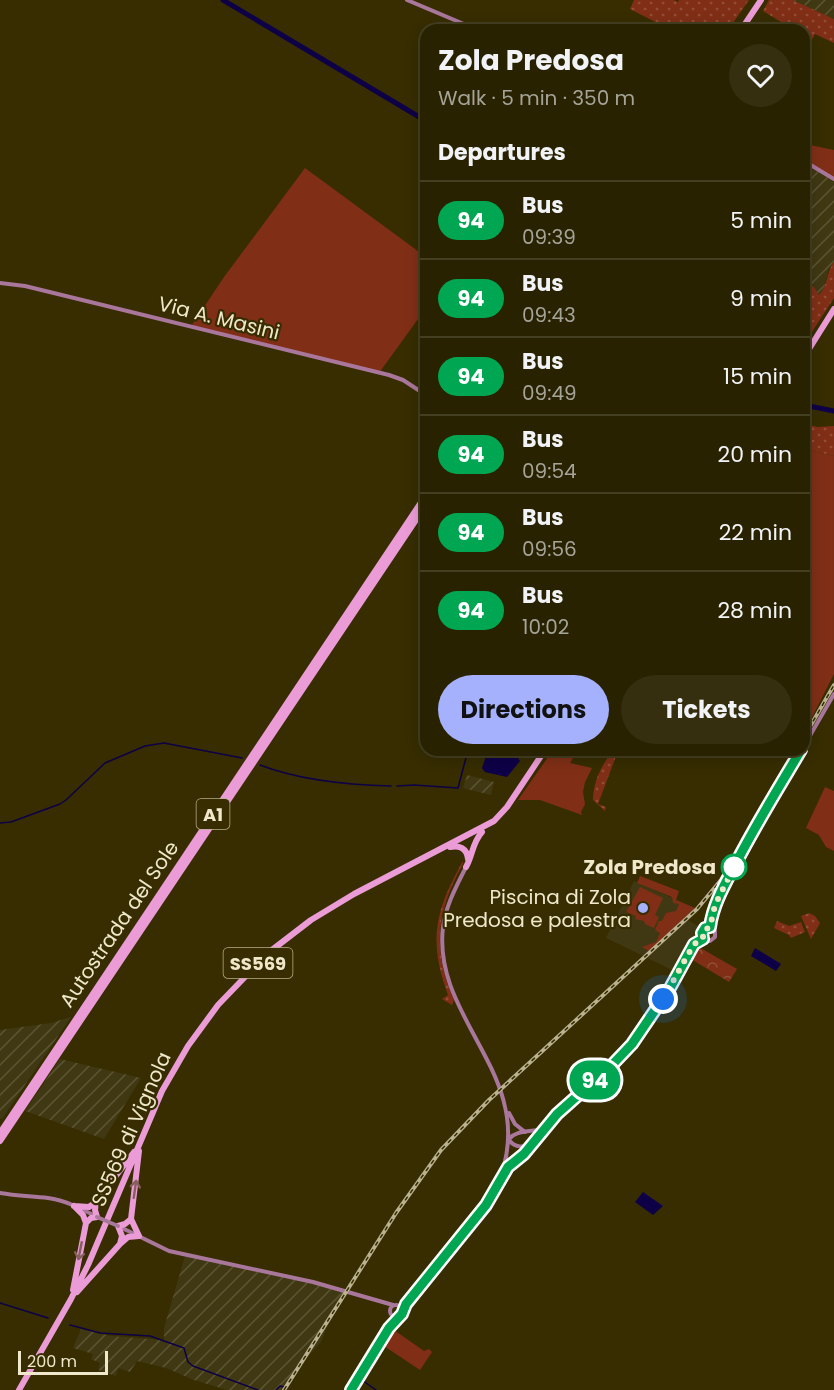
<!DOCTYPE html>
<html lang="en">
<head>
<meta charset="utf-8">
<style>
	body { margin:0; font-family:Poppins,sans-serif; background:#352f0f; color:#f1f3f6; height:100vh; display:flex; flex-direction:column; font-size:22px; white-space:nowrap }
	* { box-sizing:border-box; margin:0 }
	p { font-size:20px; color:#a5a499 }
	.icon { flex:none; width:33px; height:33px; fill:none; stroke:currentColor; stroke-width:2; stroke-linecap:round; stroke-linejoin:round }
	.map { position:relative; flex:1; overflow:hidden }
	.panel { position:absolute; left:420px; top:24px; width:390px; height:732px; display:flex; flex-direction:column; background:#292200; border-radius:18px; box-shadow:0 3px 15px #0003,0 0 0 2px #453f22 }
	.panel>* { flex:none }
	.badge { padding:0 12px; border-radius:20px; font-size:21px; line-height:39px }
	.scale { position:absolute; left:18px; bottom:15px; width:90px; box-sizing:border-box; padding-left:6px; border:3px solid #efe8ca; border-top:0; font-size:16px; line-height:21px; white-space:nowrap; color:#efe8ca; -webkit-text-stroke:4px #372d00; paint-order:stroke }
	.you { position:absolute; width:30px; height:30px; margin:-15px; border:4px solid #fff; border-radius:50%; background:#1a73e8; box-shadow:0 0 0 9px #1a73e833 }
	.map>.badge { position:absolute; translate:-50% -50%; box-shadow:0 0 0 3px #fff }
	h2 { padding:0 18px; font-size:22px; line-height:54px }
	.round { display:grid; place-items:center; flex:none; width:63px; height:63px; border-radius:32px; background:#352f0f }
	.headline { display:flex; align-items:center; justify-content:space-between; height:102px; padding:0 18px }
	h1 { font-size:28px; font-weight:700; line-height:45px }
	.cta { display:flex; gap:12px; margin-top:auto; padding:12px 18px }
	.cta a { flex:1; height:69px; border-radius:36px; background:#a5b1fc; color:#111; font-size:24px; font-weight:700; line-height:69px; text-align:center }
	.cta a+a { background:#352f0f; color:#f1f3f6 }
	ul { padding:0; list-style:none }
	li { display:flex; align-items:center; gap:18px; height:78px; padding:0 18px; border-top:2px solid #453f22 }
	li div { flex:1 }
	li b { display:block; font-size:22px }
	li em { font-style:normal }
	li .badge { min-width:66px; font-weight:700; text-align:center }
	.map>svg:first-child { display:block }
</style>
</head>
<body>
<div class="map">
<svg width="834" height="1390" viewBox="0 0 834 1390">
	<defs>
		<pattern id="industrial-furrows" width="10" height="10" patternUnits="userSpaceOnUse" patternTransform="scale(1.5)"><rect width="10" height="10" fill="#403813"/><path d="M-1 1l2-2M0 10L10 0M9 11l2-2" fill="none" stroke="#5c5534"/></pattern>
		<pattern id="grass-dots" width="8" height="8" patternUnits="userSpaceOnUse" patternTransform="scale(1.5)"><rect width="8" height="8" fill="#802f16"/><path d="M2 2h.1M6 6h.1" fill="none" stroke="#924d37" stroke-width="1.8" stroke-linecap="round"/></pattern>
		<pattern id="forest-crowns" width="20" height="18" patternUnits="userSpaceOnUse" patternTransform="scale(1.5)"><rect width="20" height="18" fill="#802f16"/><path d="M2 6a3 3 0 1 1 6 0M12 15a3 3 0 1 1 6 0" fill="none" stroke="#924d37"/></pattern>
	</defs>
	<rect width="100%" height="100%" fill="#372d00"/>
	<path fill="#403813" d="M634 881 695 908 686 919 705 930 680 974 606 938Z"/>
	<path fill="url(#industrial-furrows)" d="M793 0H834V19Z
		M804 161 834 179V262L829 268 823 291 819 296 814 287 804 285Z
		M467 775 494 782 491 795 463 788Z
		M71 1017 2 1119 0 1118V1030L51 1023Z
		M60 1059 141 1078 104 1139 25 1111Z
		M185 1256 348 1291 328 1324 321 1342 308 1356 283 1390H227L194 1380 166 1368 137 1361 130 1372 118 1368 116 1376 98 1370 100 1363 91 1359 93 1354 73 1348 81 1329 111 1336 164 1340V1328Z"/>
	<path fill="url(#grass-dots)" d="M634 0H674L678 2 679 0H749L728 30H671L630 9Z
		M769 0H793L834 19V43L815 34 808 47 804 44V30H782L781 22 763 11Z
		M834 262V298L804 344V285L814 287 819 295C828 286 826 272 834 262Z
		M804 423 817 427 834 426V456L804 449Z
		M614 750H633L632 755 618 751 598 804 606 807 605 811 593 800C593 782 602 763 614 750Z
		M463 861V864C436 912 432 949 454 1000L452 1005 442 999 448 995C428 941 435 910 463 861Z
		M809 913 815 916 820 923 811 939 801 916Z
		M777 921 789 926 801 922 805 932 791 938 789 935 774 928Z"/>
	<path fill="url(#forest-crowns)" d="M697 946 737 969 729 982 691 959Z"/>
	<path fill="#802f16" d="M810 145 834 150V179L804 161Z
		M305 168 426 257V308L379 373 192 325 224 277Z
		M804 449 834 456V674L804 733Z
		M553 750H578L570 763 592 768 585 782 583 792 585 804 581 812 582 815 540 800H518Z
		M825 787 834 791V851L826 847 819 835 806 828Z
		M640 876 679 891 676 900 695 908 649 951 642 947 656 942 660 933 655 930 659 921H662L666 913 676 911 679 904 673 903 672 897 637 883Z
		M640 887 663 898 655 915 659 917 654 928 645 924 644 921 635 919 636 916 626 912Z
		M394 1330 424 1351 429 1349 432 1352 420 1370 384 1346Z"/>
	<path fill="#0e0047" d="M488 750 518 758 520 761 507 777 485 772 482 768Z
		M755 948 781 964 776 971 751 956Z
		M643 1192 663 1206 653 1215 635 1202Z"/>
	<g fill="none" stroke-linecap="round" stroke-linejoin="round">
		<path stroke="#0e0047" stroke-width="1.5" d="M510 756 512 750
			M260 765C299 780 349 785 391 786
			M397 786 414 785 458 788 468 750
			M0 823 11 822 60 804 66 800 105 763 145 746 164 743 242 758
			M0 1303 48 1318
			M70 1325 100 1333 150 1336 184 1348 188 1362 193 1366 258 1390
			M362 1380 376 1390
			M276 1390 280 1386 284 1387"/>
		<path stroke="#0e0047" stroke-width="5" d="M223 0 426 121
			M804 405 834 411"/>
		<path stroke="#aa779c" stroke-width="4" d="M407 0 478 30
			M804 161 834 179
			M0 283 25 286 389 375 403 380 426 395
			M804 746 834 694
			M466 867C456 887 446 905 443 927 432 1018 534 1074 502 1172
			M710 927C713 904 725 884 736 863 756 824 779 787 801 750
			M703 939 710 941 715 937V931L710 927
			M703 939V931L710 927
			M509 1113 515 1124 525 1132
			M509 1139C517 1129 532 1133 544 1128
			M509 1140C515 1148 524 1148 532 1143
			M0 1193C16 1196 32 1196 48 1198 65 1200 82 1209 97 1217
			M118 1226 169 1251 313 1282 393 1305
			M390 1311a6 6 0 1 1 12 0a6 6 0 1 1-12 0Z
			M403 1311 406 1304 435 1266 486 1205 506 1169 524 1154 557 1114 612 1065 632 1044 670 988 694 944 703 939
			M351 1390 397 1317"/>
		<path stroke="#eb9cd7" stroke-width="6" d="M741 30 761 0
			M804 357 834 309
			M450 847C459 845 467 848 468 859
			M466 867C473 855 472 843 482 832
			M0 1133 426 495
			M0 1141 426 505
			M74 1206 89 1207 96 1202 134 1152
			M86 1223 91 1218 97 1217 95 1210 96 1202
			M120 1244 128 1237 139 1236 131 1219
			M73 1290 86 1223 83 1215 74 1206
			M77 1292 120 1244 122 1236 118 1226 125 1224 131 1219 139 1151
			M19 1390 71 1299 88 1265 162 1091 188 1046 218 1005 268 953 311 920 354 894 494 821 507 807 545 750"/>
		<defs>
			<path id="rail" d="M804 737 834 685
				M284 1390 396 1213 441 1150 489 1100 697 909 721 880 796 750"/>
		</defs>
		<use href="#rail" stroke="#b9b18f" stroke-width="4"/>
		<use href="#rail" stroke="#372d00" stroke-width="1.5" stroke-dasharray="4.5" stroke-linecap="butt"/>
		<path stroke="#aa779c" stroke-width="4" d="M97 1217 118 1226"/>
	</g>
	<defs><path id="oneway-shaft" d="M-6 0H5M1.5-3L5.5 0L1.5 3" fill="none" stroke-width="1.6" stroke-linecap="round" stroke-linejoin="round" transform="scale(1.5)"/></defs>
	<g stroke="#885f61">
		<use href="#oneway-shaft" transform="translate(135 1189) rotate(-82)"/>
		<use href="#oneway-shaft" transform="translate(80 1251) rotate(101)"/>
	</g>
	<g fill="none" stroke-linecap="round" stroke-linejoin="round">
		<defs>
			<path id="line" d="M351 1390 389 1328 402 1314 406 1304 486 1205 508 1167 524 1154 557 1114 612 1065 632 1044 670 988 694 944 703 939 702 933 705 928 710 927C713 904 725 884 736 863 756 824 779 787 801 750"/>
		</defs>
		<use href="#line" stroke="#fff" stroke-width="14"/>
		<use href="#line" stroke="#00a651" stroke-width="9"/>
		<path stroke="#efe8ca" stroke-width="6" stroke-dasharray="0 10.8" d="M663 999 694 944 703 939V931L710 927 715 905 734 867"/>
	</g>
	<circle fill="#fff" stroke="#00a651" stroke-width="3" cx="734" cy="867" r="12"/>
	<circle fill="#a5b1fc" stroke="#372d00" stroke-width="2" cx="643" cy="908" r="6"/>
	<g text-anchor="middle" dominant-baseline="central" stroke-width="4.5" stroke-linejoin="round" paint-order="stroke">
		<g fill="#372d00" stroke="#b8b08d" stroke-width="1.5">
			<rect x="196.5" y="799" width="33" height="30" rx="4.5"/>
			<rect x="223.5" y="948" width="69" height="30" rx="4.5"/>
		</g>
		<g font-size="18" font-weight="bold" fill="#efe8ca">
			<text x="213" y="814">A1</text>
			<text x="258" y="963">SS569</text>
		</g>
		<g font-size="20" fill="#efe8ca" stroke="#372d00">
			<text transform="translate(219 318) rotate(14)">Via A. Masini</text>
			<text transform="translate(119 924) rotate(-56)">Autostrada del Sole</text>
			<text transform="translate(131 1129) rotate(-66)">SS569 di Vignola</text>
		</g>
		<g font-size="20" font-weight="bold" fill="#efe8ca" stroke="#372d00" text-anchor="end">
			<text x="716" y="867">Zola Predosa</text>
		</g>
		<g font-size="20" fill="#efe8ca" stroke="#372d00" text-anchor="end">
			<text x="631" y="897">Piscina di Zola<tspan x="631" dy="23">Predosa e palestra</tspan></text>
		</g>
	</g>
</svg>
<div class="scale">200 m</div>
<div class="you" style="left:663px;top:999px"></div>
<b class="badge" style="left:595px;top:1080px;background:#00a651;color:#fff">94</b>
<section class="panel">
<div class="headline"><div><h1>Zola Predosa</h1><p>Walk · 5 min · 350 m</p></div><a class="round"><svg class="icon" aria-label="heart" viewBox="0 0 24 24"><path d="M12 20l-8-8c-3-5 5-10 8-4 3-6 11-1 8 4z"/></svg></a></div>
<h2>Departures</h2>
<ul>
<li><span class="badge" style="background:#00a651;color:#fff">94</span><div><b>Bus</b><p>09:39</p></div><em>5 min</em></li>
<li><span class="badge" style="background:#00a651;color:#fff">94</span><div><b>Bus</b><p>09:43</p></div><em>9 min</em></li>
<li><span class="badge" style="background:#00a651;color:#fff">94</span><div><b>Bus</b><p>09:49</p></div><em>15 min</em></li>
<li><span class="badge" style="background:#00a651;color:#fff">94</span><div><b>Bus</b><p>09:54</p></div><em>20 min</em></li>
<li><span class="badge" style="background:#00a651;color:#fff">94</span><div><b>Bus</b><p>09:56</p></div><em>22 min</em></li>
<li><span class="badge" style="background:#00a651;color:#fff">94</span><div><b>Bus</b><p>10:02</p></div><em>28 min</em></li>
</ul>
<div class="cta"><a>Directions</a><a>Tickets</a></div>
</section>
</div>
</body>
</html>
